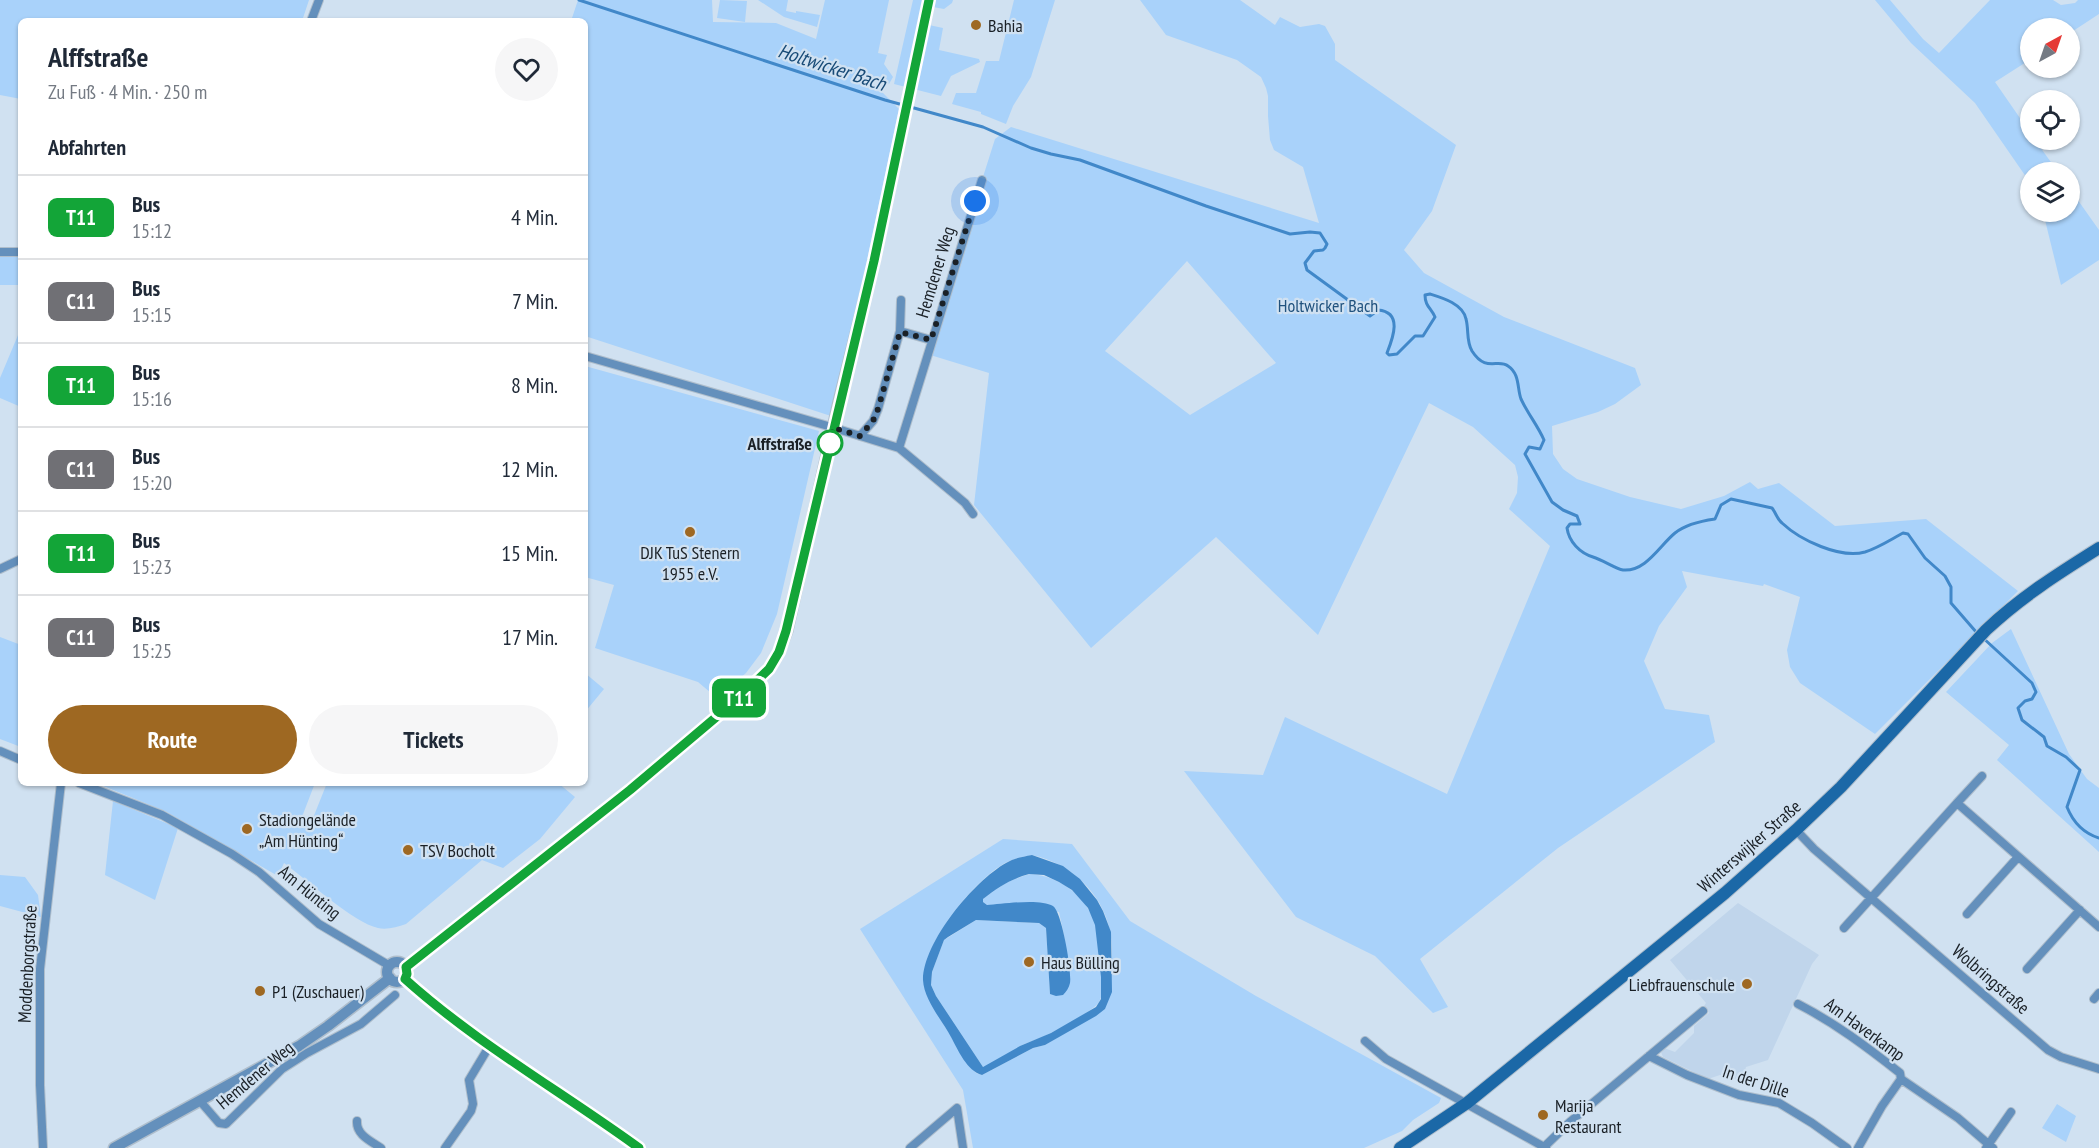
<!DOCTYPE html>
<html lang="de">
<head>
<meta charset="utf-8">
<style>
	body { margin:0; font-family:"PT Sans Narrow",sans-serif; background:#f6f6f7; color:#1f2937; height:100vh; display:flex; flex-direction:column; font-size:22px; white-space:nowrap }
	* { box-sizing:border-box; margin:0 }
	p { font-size:20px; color:#747a83 }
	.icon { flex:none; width:33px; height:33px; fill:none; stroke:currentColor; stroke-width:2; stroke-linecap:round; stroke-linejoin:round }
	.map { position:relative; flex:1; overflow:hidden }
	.details { position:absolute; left:18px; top:18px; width:570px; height:768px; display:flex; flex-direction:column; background:#fff; border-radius:9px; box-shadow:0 2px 4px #0004 }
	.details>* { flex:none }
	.badge { padding:0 12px; border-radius:9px; font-size:21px; line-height:39px }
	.needle { width:39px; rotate:40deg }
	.controls { position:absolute; left:2020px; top:18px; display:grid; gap:12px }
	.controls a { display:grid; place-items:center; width:60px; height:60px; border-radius:50%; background:#fff; box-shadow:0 2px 4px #0004; font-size:30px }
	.you { position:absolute; width:30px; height:30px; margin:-15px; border:4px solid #fff; border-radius:50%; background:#1a73e8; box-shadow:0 0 0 9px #1a73e833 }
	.map>.badge { position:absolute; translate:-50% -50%; box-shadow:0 0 0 3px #fff }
	h2 { padding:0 30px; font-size:22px; line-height:54px }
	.round { display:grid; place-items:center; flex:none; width:63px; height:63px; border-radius:32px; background:#f6f6f7 }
	.headline { display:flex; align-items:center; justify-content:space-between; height:102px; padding:0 30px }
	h1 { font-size:28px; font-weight:600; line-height:45px }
	.cta { display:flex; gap:12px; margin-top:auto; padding:12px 30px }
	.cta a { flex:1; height:69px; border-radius:36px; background:#9e6822; color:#fff; font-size:24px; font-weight:600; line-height:69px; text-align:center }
	.cta a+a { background:#f6f6f7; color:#1f2937 }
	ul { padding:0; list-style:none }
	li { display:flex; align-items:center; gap:18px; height:84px; padding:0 30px; border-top:2px solid #e0e1e3 }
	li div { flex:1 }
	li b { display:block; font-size:22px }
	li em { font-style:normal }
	li .badge { min-width:66px; font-weight:700; text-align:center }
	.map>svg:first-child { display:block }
</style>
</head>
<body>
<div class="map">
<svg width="2099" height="1148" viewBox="0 0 2099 1148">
	<rect width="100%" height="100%" fill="#d0e1f1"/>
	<path fill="#c0d5eb" d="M1738 903 1819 955 1812 964 1768 1060 1746 1067 1742 1081 1720 1075 1708 1079 1663 1057 1661 1052 1664 1048 1675 1052 1694 1033V1026L1709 1013 1704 1006 1706 1003 1670 960Z"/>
	<path fill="#a9d2fa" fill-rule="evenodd" d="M0 0H309L302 21H21V99L0 95Z
		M578 0H712L713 22 776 23 816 39 825 0H889L878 53 887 55 884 64 893 77 889 84 867 77 899 109 834 417 585 336V21H571Z
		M720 0 747 1 745 22 717 18Z
		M758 0H788L786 11 796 13V11L820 15 817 27 784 17Z
		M913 0H953L952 3 944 9 933 7C929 12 928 19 929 25L943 28 939 50 979 59 980 62 951 76 941 96 894 84Z
		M1014 0H1055L1031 77 1013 106 1006 124 981 114V112L952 104 956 93H976L986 61H999Z
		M1140 0H1240L1275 25 1280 17 1300 27 1319 24 1325 26 1335 44V60L1456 145 1432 211 1404 250 1424 273 1504 317 1635 368 1641 385 1615 404 1598 412 1552 426 1553 454 1563 469 1577 479 1630 497 1681 509 1724 496 1750 482 1758 489 1779 483 1835 526 1926 519 2018 591 1875 734 1800 683 1790 667 1787 650 1800 597 1764 584 1763 586 1682 571 1687 587 1659 626 1644 661 1665 709 1709 715 1715 742 1558 848 1420 959 1448 1007 1433 1013 1375 956 1296 917 1184 771 1263 775 1285 717 1447 794 1550 546 1509 509 1517 493 1518 477 1515 465 1473 427 1429 403 1318 635 1216 537 1091 648 974 505 989 373 927 354 995 139 1011 127 1319 223 1303 167 1274 150 1270 140 1268 116V96L1266 88 1261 77 1237 60 1166 35ZM1187 261 1276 363 1190 415 1105 351Z
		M1875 0H1890L1923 39 1939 53 1990 0H2053L2061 5 2075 3 2078 0H2099V14L2070 33V28H2031V59L1995 82 2031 134V140H2035L2058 172H2031V184L1975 103 1911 43Z
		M2070 189 2099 230V260L2061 285 2043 212H2070Z
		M0 257H21V285H0Z
		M21 328V407L0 398V378Z
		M585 366 819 431 777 614 761 653 746 673 717 698 698 682 595 648 614 585 585 577Z
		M2011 629 2069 754 2087 779 2099 788V852L1997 760 2009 745 1946 692 1992 643Z
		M0 637 21 645V747L0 739Z
		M585 673 604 689 585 712Z
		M96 783H315L300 822 313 818 327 783H558L575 797 540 839 503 868 482 860 406 924C397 927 387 930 378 928 354 923 306 879 284 863L278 876 165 811Z
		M113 801 178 828 155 900 105 875Z
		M1003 839 1072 844 1130 921 1256 996 1441 1098 1439 1103 1413 1120 1402 1131 1364 1148H973L963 1090 860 929ZM1032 855C1070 863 1102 892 1110 931 1115 956 1109 983 1105 1009L1045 1045 1033 1048 982 1075 976 1073C962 1052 923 1000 924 977 925 940 975 880 1005 863 1014 859 1022 857 1032 855Z
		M1030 874C1059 876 1086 895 1095 924 1099 937 1099 953 1100 966 1101 977 1105 992 1099 1002 1094 1011 1055 1031 1045 1036 1036 1040 1027 1042 1019 1047 1007 1053 996 1064 983 1067L936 996 931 985 932 972 944 940 976 920 1039 923 1046 928 1050 994 1062 995 1070 982 1064 935 1059 912 987 905 983 902V899C998 887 1011 879 1030 874Z
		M0 875 25 877 38 895 41 917 0 906Z
		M2057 1104 2076 1116 2066 1142 2042 1128Z"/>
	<path fill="#4188c9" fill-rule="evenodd" d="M1032 855 1063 866 1080 879 1097 900 1103 911 1111 932 1112 992 1105 1009 1096 1016 1045 1045 1033 1048 982 1075C967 1071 958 1050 951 1037 942 1020 924 1000 923 980 923 942 974 881 1006 863 1014 858 1022 857 1032 855ZM1029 874 1044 875 1059 882 1072 890 1088 908 1095 925 1101 977V999L1096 1007 1051 1033 1020 1046 983 1067 936 996 931 985 932 972 944 940 948 937 976 920 1039 923 1046 928 1050 994 1056 996 1063 995C1066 992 1069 988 1070 983 1072 972 1062 912 1053 906 1040 898 1003 904 987 905L983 902V899C998 887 1011 879 1029 874Z"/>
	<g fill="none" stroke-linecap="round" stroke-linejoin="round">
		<path stroke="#4188c9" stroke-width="3" d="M579 0 885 100 983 127 1031 148 1051 154 1080 160 1206 206 1290 234 1310 232 1320 233 1327 244 1325 248 1323 250 1314 251 1305 263 1307 270 1370 316 1378 310C1403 312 1393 338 1387 353L1389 355 1397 354 1415 336H1423L1435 317C1431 308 1425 306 1425 295L1430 294C1443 298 1463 304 1466 319 1469 330 1466 341 1472 351 1486 373 1498 358 1508 366 1520 374 1517 388 1521 399 1528 414 1538 426 1544 440L1540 449 1529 447 1525 454 1552 502 1563 510 1577 516 1580 524H1570L1567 528C1569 542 1580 553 1593 557 1603 560 1616 569 1623 570 1646 572 1660 545 1675 533 1686 524 1701 521 1715 519L1721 505 1731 499 1772 508C1776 513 1777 519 1782 523 1800 540 1840 559 1865 552 1878 548 1890 540 1903 533L1908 534 1925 558 1945 576 1951 587V603L1977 633
			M1982 637 2032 683 2036 692 2032 699 2025 701 2018 708 2022 720 2044 737 2047 746 2066 757 2080 770 2067 807C2073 822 2083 833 2099 838"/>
		<defs>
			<path id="minor" d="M311 21 319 0
				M0 252H21
				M900 331 931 340
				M585 356 828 426 899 448 965 503 973 514
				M860 436 873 421 878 409 900 331 901 300
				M899 448 982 180
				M0 569 21 559
				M0 751 21 760
				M79 783 162 815 232 854 259 872 319 924 390 966
				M1957 803 1982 776
				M1796 830 1814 849 2048 1050 2061 1057 2099 1069
				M1967 914 2018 857
				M1844 928 1957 803 2099 927
				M2027 969 2080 910
				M405 979C476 1043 562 1092 640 1148
				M2094 999 2099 993
				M1798 1004C1835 1023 1867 1047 1900 1073L1901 1079 1882 1106 1858 1148
				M1365 1041 1386 1059 1546 1148
				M1649 1056 1687 1075 1739 1095 1779 1103 1812 1123 1847 1148
				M1901 1079 1958 1118 1993 1148
				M200 1101 219 1123 226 1124 282 1069 307 1053 361 1024 395 995
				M357 1121C356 1135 371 1141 381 1148
				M43 1148 40 1085V969L61 783
				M445 1148 471 1111 473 1104 469 1080 490 1045
				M910 1148 957 1108 963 1148
				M1543 1148 1571 1121 1703 1011
				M1986 1148 2011 1112"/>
			<path id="tertiary" d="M387 972a10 10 0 1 1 20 0a10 10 0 1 1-20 0Z
				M406 967 630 790 740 697 769 669 779 652 787 631 839 401 874 261 929 0
				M114 1148 299 1046 328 1026 390 978"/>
			<path id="secondary" d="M1400 1148 1467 1103 1725 893 1796 830 1841 787 1986 630C2021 597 2059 573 2099 548"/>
		</defs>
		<use href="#minor" stroke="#afbecc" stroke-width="10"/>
		<use href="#tertiary" stroke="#afbecc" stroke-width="13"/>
		<use href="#secondary" stroke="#afbecc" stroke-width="14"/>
		<use href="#minor" stroke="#6490bc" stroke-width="8"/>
		<use href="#tertiary" stroke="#6490bc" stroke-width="10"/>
		<use href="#secondary" stroke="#1b68a7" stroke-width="12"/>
	</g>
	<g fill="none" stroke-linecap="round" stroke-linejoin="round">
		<defs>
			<path id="line" d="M639 1148C562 1092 476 1043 405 979L407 974 406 967 630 790 740 697 769 669 779 652 786 631 874 261 929 0"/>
		</defs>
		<use href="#line" stroke="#fff" stroke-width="14"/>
		<use href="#line" stroke="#13a538" stroke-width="9"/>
		<path stroke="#1a2026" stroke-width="6" stroke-dasharray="0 10.8" d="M830 443 833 428 860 436 873 421 878 409 900 332 931 340 975 201"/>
	</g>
	<g fill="#9e6822" stroke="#d0e1f1" stroke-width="2">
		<circle cx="976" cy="25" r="6"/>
		<circle cx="690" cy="532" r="6"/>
		<circle cx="247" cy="829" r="6"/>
		<circle cx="408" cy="850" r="6"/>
		<circle cx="1029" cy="962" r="6"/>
		<circle cx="1747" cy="984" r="6"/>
		<circle cx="260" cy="991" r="6"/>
		<circle cx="1543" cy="1115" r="6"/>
	</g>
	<circle fill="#fff" stroke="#13a538" stroke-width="3" cx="830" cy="443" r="12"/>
	<g text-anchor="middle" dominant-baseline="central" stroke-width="4.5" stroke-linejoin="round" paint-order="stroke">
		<g font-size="18" fill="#1a2026" stroke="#d0e1f1" text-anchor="start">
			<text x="988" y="25">Bahia</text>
			<text x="690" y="552" text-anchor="middle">DJK TuS Stenern<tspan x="690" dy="21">1955 e.V.</tspan></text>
			<text x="259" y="819">Stadiongelände<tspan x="259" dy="21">„Am Hünting“</tspan></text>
			<text x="420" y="850">TSV Bocholt</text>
			<text x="1041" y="962">Haus Bülling</text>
			<text x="1735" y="984" text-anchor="end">Liebfrauenschule</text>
			<text x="272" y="991">P1 (Zuschauer)</text>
			<text x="1555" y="1105">Marija<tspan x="1555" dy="21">Restaurant</tspan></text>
		</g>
		<g font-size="18" fill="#1a2026" stroke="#d0e1f1">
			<text transform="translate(935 272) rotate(-73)">Hemdener Weg</text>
			<text transform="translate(1749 846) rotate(-41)">Winterswijker Straße</text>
			<text transform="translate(310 892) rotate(39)">Am Hünting</text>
			<text transform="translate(27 964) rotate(-87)">Moddenborgstraße</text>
			<text transform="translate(1991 979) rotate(41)">Wolbringstraße</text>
			<text transform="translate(1865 1029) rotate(36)">Am Haverkamp</text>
			<text transform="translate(255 1075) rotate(-40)">Hemdener Weg</text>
			<text transform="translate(1756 1081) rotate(18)">In der Dille</text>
		</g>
		<g font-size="18" fill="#20527e" stroke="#d0e1f1">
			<text x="1328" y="305">Holtwicker Bach</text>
		</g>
		<g font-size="18" font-weight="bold" fill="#1a2026" stroke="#d0e1f1" text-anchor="end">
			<text x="812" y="443">Alffstraße</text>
		</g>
		<g font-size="20" font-style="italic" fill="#184b77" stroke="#d0e1f1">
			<text transform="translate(832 67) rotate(18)">Holtwicker Bach</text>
		</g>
	</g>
</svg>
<div class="controls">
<a><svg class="needle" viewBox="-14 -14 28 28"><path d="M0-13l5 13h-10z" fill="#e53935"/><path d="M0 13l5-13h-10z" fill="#747a83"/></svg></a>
<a><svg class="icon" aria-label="locate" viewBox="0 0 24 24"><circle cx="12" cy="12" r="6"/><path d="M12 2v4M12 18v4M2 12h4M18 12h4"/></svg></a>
<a><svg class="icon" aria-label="layers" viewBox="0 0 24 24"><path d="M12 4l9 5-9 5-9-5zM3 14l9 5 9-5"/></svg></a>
</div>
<div class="you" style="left:975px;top:201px"></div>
<b class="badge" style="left:739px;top:698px;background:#13a538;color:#fff">T11</b>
<section class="details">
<div class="headline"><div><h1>Alffstraße</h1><p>Zu Fuß · 4 Min. · 250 m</p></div><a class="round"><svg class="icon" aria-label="heart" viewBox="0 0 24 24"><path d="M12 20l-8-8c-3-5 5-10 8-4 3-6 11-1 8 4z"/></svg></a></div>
<h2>Abfahrten</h2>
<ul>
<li><span class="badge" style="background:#13a538;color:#fff">T11</span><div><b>Bus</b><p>15:12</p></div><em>4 Min.</em></li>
<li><span class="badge" style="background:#707075;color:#fff">C11</span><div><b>Bus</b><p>15:15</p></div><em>7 Min.</em></li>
<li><span class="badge" style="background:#13a538;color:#fff">T11</span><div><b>Bus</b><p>15:16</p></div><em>8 Min.</em></li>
<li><span class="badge" style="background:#707075;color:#fff">C11</span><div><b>Bus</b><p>15:20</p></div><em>12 Min.</em></li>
<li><span class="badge" style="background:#13a538;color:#fff">T11</span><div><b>Bus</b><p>15:23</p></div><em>15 Min.</em></li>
<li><span class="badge" style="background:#707075;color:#fff">C11</span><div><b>Bus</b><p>15:25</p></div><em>17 Min.</em></li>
</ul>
<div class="cta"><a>Route</a><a>Tickets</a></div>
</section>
</div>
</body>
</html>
